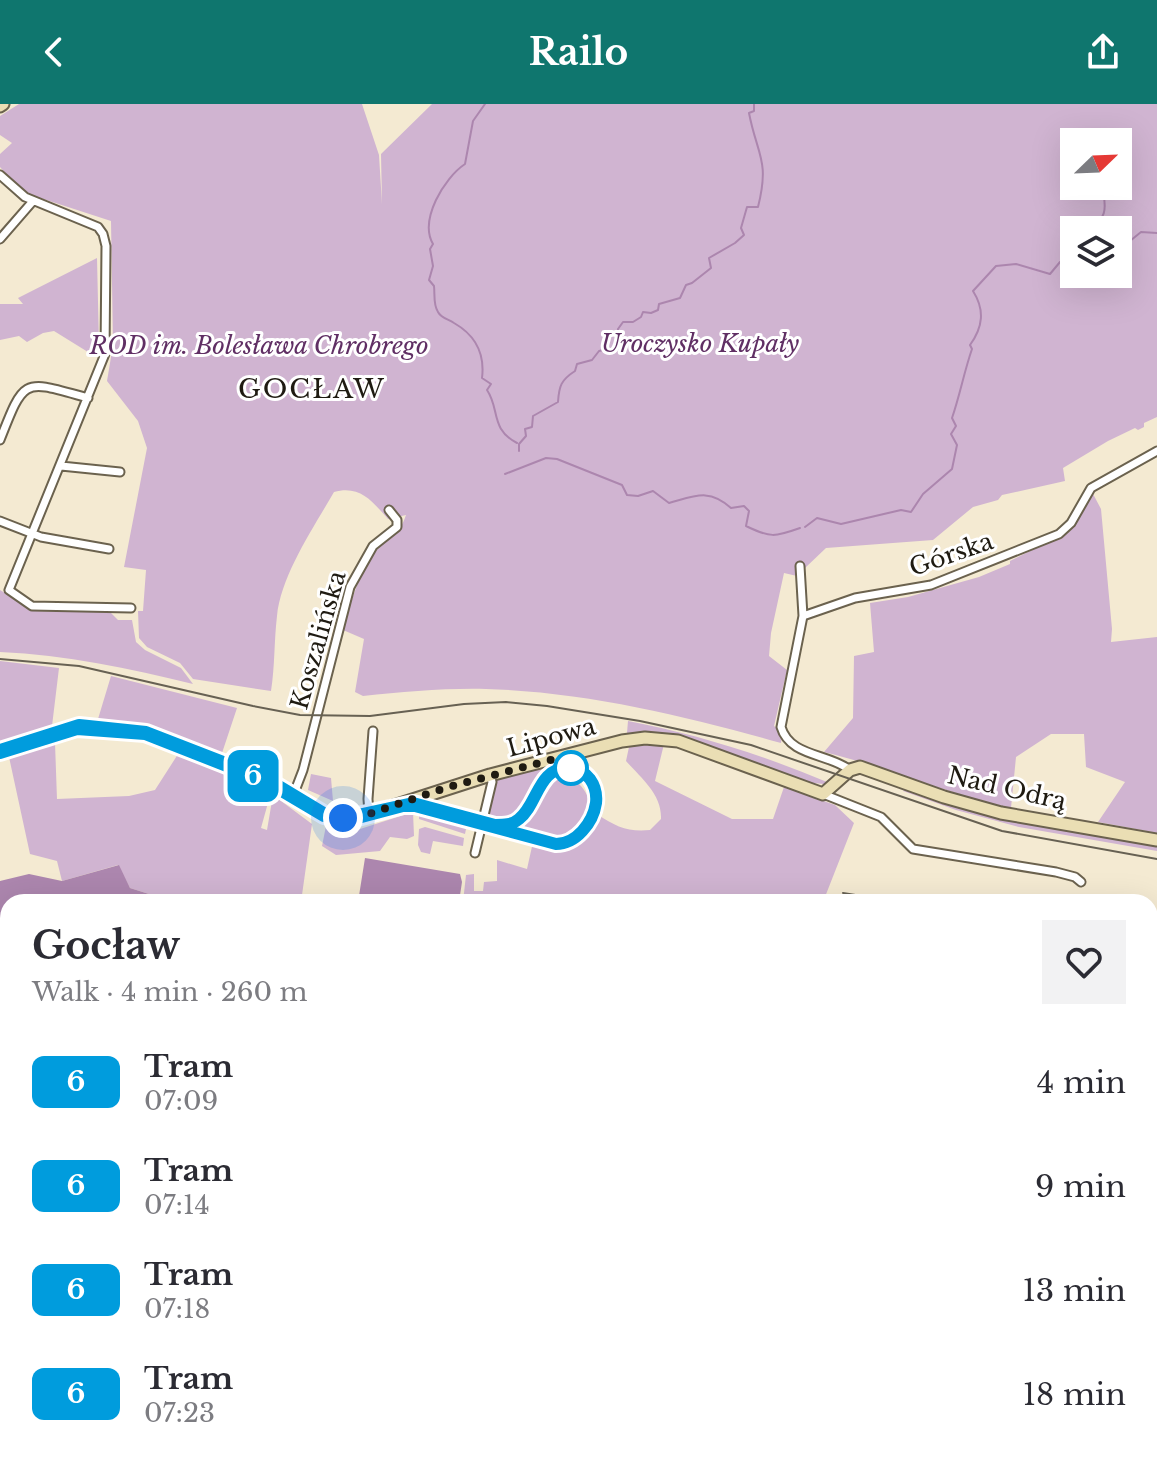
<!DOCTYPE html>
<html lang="en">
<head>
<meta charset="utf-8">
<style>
	body { margin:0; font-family:"Libre Baskerville",serif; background:#f2f2f3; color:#2b2b33; height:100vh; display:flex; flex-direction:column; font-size:30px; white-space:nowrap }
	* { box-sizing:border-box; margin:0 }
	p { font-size:26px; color:#7c7c81 }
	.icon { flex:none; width:44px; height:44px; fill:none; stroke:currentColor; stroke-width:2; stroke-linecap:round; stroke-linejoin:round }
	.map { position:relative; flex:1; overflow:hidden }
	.sheet { position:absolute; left:0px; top:790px; width:1158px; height:570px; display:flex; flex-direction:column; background:#fff; border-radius:24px 24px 0 0; box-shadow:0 8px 32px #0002 }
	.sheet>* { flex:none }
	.badge { padding:0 16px; border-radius:12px; font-size:28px; line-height:52px }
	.needle { width:52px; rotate:67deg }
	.buttons { position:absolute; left:1060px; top:24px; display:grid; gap:16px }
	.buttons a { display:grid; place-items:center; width:72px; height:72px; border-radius:0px; background:#fff; box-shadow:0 8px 32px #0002; font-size:40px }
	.you { position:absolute; width:40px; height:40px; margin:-20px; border:6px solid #fff; border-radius:50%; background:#1a73e8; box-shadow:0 0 0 12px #1a73e833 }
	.map>.badge { position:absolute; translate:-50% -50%; box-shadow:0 0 0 4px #fff }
	.round { display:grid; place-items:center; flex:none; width:84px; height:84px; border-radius:0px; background:#f2f2f3 }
	.head { display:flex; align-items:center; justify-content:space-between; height:136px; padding:0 32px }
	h1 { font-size:38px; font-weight:800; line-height:60px }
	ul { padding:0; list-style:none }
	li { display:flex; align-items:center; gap:24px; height:104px; padding:0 32px }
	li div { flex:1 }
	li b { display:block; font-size:30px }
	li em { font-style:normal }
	li .badge { min-width:88px; font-weight:700; text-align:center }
	header { display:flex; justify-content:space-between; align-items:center; height:104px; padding:0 32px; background:#0f766e; color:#fff; font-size:36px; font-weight:800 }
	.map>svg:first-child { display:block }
</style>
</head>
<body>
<header><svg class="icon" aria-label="back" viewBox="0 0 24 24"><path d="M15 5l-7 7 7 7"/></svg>Railo<svg class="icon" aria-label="share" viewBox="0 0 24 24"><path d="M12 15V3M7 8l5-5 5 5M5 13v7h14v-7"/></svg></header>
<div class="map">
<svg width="1157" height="1359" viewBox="0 0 1157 1359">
	<rect width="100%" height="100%" fill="#f4ead2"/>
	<path fill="#d0b4d1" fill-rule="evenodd" d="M19 0H362L379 51 382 100 381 50 432 0H1157V313L1144 319V323L1138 326 1135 324 1108 337 1063 364 1065 377 1002 391 998 396 973 403 933 436 826 444 805 464 797 460V472L784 469 771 529 769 552 787 566 774 622 782 628 781 639C685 612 586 588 486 585 445 584 404 588 363 592L355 588 364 535 343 526C351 498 359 467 378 444 390 431 400 430 406 411L388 415C372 397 360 381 334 388 314 423 281 471 277 512 274 537 275 562 271 587L193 575 180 559 147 543 139 534 138 507H143L146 466 124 463 147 344 138 317 107 277 113 241 111 117 31 91 16 81 0 63V50L12 39 0 31V12ZM1074 38H1118V82H1074ZM1074 126H1118V170H1074Z
		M97 154 99 242 96 253 54 227 43 229 27 238 19 232 0 236V200H23L18 194Z
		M1092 388 1101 405 1112 525 1111 538 1157 533V729L1098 718 1125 678 1086 663 1084 630H1051L1016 653 1011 704C947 690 887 663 824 648L853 614 854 552 874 548 870 499 908 493 979 473 1010 460V457L1070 427Z
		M0 486 34 507 110 508 118 516H132L136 538 145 546 181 564 193 580C129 564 66 551 0 548Z
		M0 557 59 564 52 622 0 639Z
		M111 572 237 604 222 649 147 620 98 615Z
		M628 617C696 630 763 651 827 678L824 680 803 678 670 631 655 628 627 629Z
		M55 639 57 695 129 692 155 686 180 647 271 688 261 724 267 726 273 691 312 720 301 798H174L130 784 118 761 62 777 57 757 30 750 9 653Z
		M641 640H664L655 677 732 715H773L784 683 835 701 854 719 823 798H463L466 771 474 770V787H483L484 778 497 777V756L527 765 533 738C540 740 552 746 559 745 577 744 592 725 597 710 616 723 628 728 650 726L661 715C662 690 641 674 626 657L629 643Z
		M543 664 544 671C528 700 524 724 486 717L496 676Z
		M311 670 331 674 333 697 308 686Z
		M559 675 579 680C587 688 591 697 588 709 579 747 538 729 512 722 533 709 535 679 559 675Z
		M905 685 1054 724 1157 740V747L1019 723 956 706 903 687Z
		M419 707 467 720 465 730 419 715Z
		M413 708 414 732 407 735 390 733 380 747 336 751 322 742 326 722 357 726Z
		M425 723 464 734 463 742 433 737 430 750 421 748 418 741 419 725Z
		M1 1043H8V1352H1150V1279L1157 1285V1359H0Z"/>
	<path fill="#ac86ae" d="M365 754 460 770 462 778 459 798H358Z
		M119 761 130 784 174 798H8V1043L0 1044V777L29 770 62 777Z
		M1150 1040H1157V1285L1150 1279Z"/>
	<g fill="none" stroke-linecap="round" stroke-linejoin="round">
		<path stroke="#ac86ae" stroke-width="2" d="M485 0 473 17 465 60C444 74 419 116 433 140L430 145 433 162 429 176 434 182C435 190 433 201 438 208 441 214 448 215 454 219 475 231 485 250 482 274L491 280 487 286C500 305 490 325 517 339
			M1093 126C1113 102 1100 103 1106 82
			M1118 137 1124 134 1130 137 1141 128 1157 129
			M519 347V340L526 332 525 325 532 323 533 312 558 298C559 282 561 276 575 267L577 260 592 256 599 247 617 243 618 225 623 218H633L641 213 643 208 651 209 658 206 659 200 680 194 686 181 692 179 711 164 709 154 735 139 744 131 741 124 747 103H758C770 56 757 51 749 9L754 7V0
			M505 370 546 354 557 355 622 381 627 391 638 392 653 387 669 399C695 392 709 384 731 404L744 402 749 407 746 422C770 434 775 433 800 424
			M805 423 817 414 841 420 901 406 911 408 923 390 952 365 957 341 951 330 956 322 952 314C960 291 964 268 972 245L970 241C983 223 985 206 973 187L996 162 1016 160 1050 170 1060 158 1074 155
			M383 1352 386 1359"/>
		<path stroke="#623166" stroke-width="2" stroke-dasharray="10 8" stroke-linecap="butt" d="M0 930 8 929
			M1150 1130 1157 1132"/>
		<defs>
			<path id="street" d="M0 71 25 93 98 123 103 130 106 142 105 250 9 486 32 502 131 504
				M0 135 33 97
				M0 336C25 272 23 276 88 294
				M61 362 120 368
				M0 417 41 433 109 445
				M800 462 803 512 781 623C790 653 828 649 850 666
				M803 512 855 494 931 481 1059 430 1071 419 1091 384 1157 347
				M823 690 881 713 913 745 1056 768 1075 773 1081 778
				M293 692 303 666 350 483 373 442 397 423V416L389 406
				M369 710 368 695 373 627
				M475 749 492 678 490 671"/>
			<path id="secondary" d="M0 2 3 0
				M0 647 77 623 149 629 269 677 317 708 343 714 366 711 490 671 622 637 645 634 678 637 823 690 850 666 860 663 944 693 1001 709 1157 736"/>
		</defs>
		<use href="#street" stroke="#6b624e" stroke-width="11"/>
		<use href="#secondary" stroke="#6b624e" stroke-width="15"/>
		<use href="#street" stroke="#fff" stroke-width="7"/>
		<use href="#secondary" stroke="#eadeb4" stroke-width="11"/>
		<path stroke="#676153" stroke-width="2" d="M0 646 79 621 146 628 265 674 325 710 353 712 413 699 495 721C504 721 512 721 519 715 538 700 538 663 569 664 577 664 585 668 590 675 595 682 598 690 596 699 593 718 576 740 556 740L415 702 401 703 354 715 324 712 265 677 145 630 79 625 0 649"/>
		<path stroke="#676153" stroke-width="2" d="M0 555 79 562 253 602 300 611 370 612 464 600 506 598 547 602 640 617 751 641 1002 727 1157 755
			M843 789 899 798
			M1150 813 1157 812"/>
	</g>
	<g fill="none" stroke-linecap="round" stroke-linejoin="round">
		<defs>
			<path id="line" d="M0 646 79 621 146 628 267 675 325 710 353 712 413 699 495 721C504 721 512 721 519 715 538 700 538 663 569 664 577 665 585 668 590 675 595 682 597 690 596 699 593 719 576 740 556 740L415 702H403L354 715 324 712 265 677 145 630 77 625 0 649"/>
		</defs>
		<use href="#line" stroke="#fff" stroke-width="18"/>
		<use href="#line" stroke="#009cdd" stroke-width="12"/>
		<path stroke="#1f1b12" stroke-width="8" stroke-dasharray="0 14.4" d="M343 714 366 711 445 684 573 650 571 664"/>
	</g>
	<circle fill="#fff" stroke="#009cdd" stroke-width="4" cx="571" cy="664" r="16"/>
	<g text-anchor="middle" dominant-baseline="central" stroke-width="6" stroke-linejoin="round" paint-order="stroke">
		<g font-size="24" font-style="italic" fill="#602f64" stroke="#fff">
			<text x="700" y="239">Uroczysko Kupały</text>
			<text x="259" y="241">ROD im. Bolesława Chrobrego</text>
		</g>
		<g font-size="24" fill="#1f1b12" stroke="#fff">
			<text transform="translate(951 450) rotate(-19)">Górska</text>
			<text transform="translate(318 536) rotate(-74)">Koszalińska</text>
			<text transform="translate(551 633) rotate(-15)">Lipowa</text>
			<text transform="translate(1007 684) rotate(13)">Nad Odrą</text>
		</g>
		<g font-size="26" letter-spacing="2" fill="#1f1b12" stroke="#fff">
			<text x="312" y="285">GOCŁAW</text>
		</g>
	</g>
</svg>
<div class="buttons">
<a><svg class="needle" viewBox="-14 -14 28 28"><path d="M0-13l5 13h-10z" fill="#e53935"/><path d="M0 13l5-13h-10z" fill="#7c7c81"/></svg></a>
<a><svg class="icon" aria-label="layers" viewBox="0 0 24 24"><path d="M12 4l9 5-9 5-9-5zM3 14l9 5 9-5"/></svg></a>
</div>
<div class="you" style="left:343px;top:714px"></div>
<b class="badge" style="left:253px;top:672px;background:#009cdd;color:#fff">6</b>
<section class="sheet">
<div class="head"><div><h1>Gocław</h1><p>Walk · 4 min · 260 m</p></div><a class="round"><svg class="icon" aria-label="heart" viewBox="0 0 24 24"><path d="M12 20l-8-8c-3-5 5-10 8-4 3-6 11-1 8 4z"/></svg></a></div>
<ul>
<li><span class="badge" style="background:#009cdd;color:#fff">6</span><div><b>Tram</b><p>07:09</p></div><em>4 min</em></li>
<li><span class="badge" style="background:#009cdd;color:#fff">6</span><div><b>Tram</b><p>07:14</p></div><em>9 min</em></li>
<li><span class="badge" style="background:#009cdd;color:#fff">6</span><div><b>Tram</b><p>07:18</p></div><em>13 min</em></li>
<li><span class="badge" style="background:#009cdd;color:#fff">6</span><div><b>Tram</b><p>07:23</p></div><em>18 min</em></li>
</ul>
</section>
</div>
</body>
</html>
